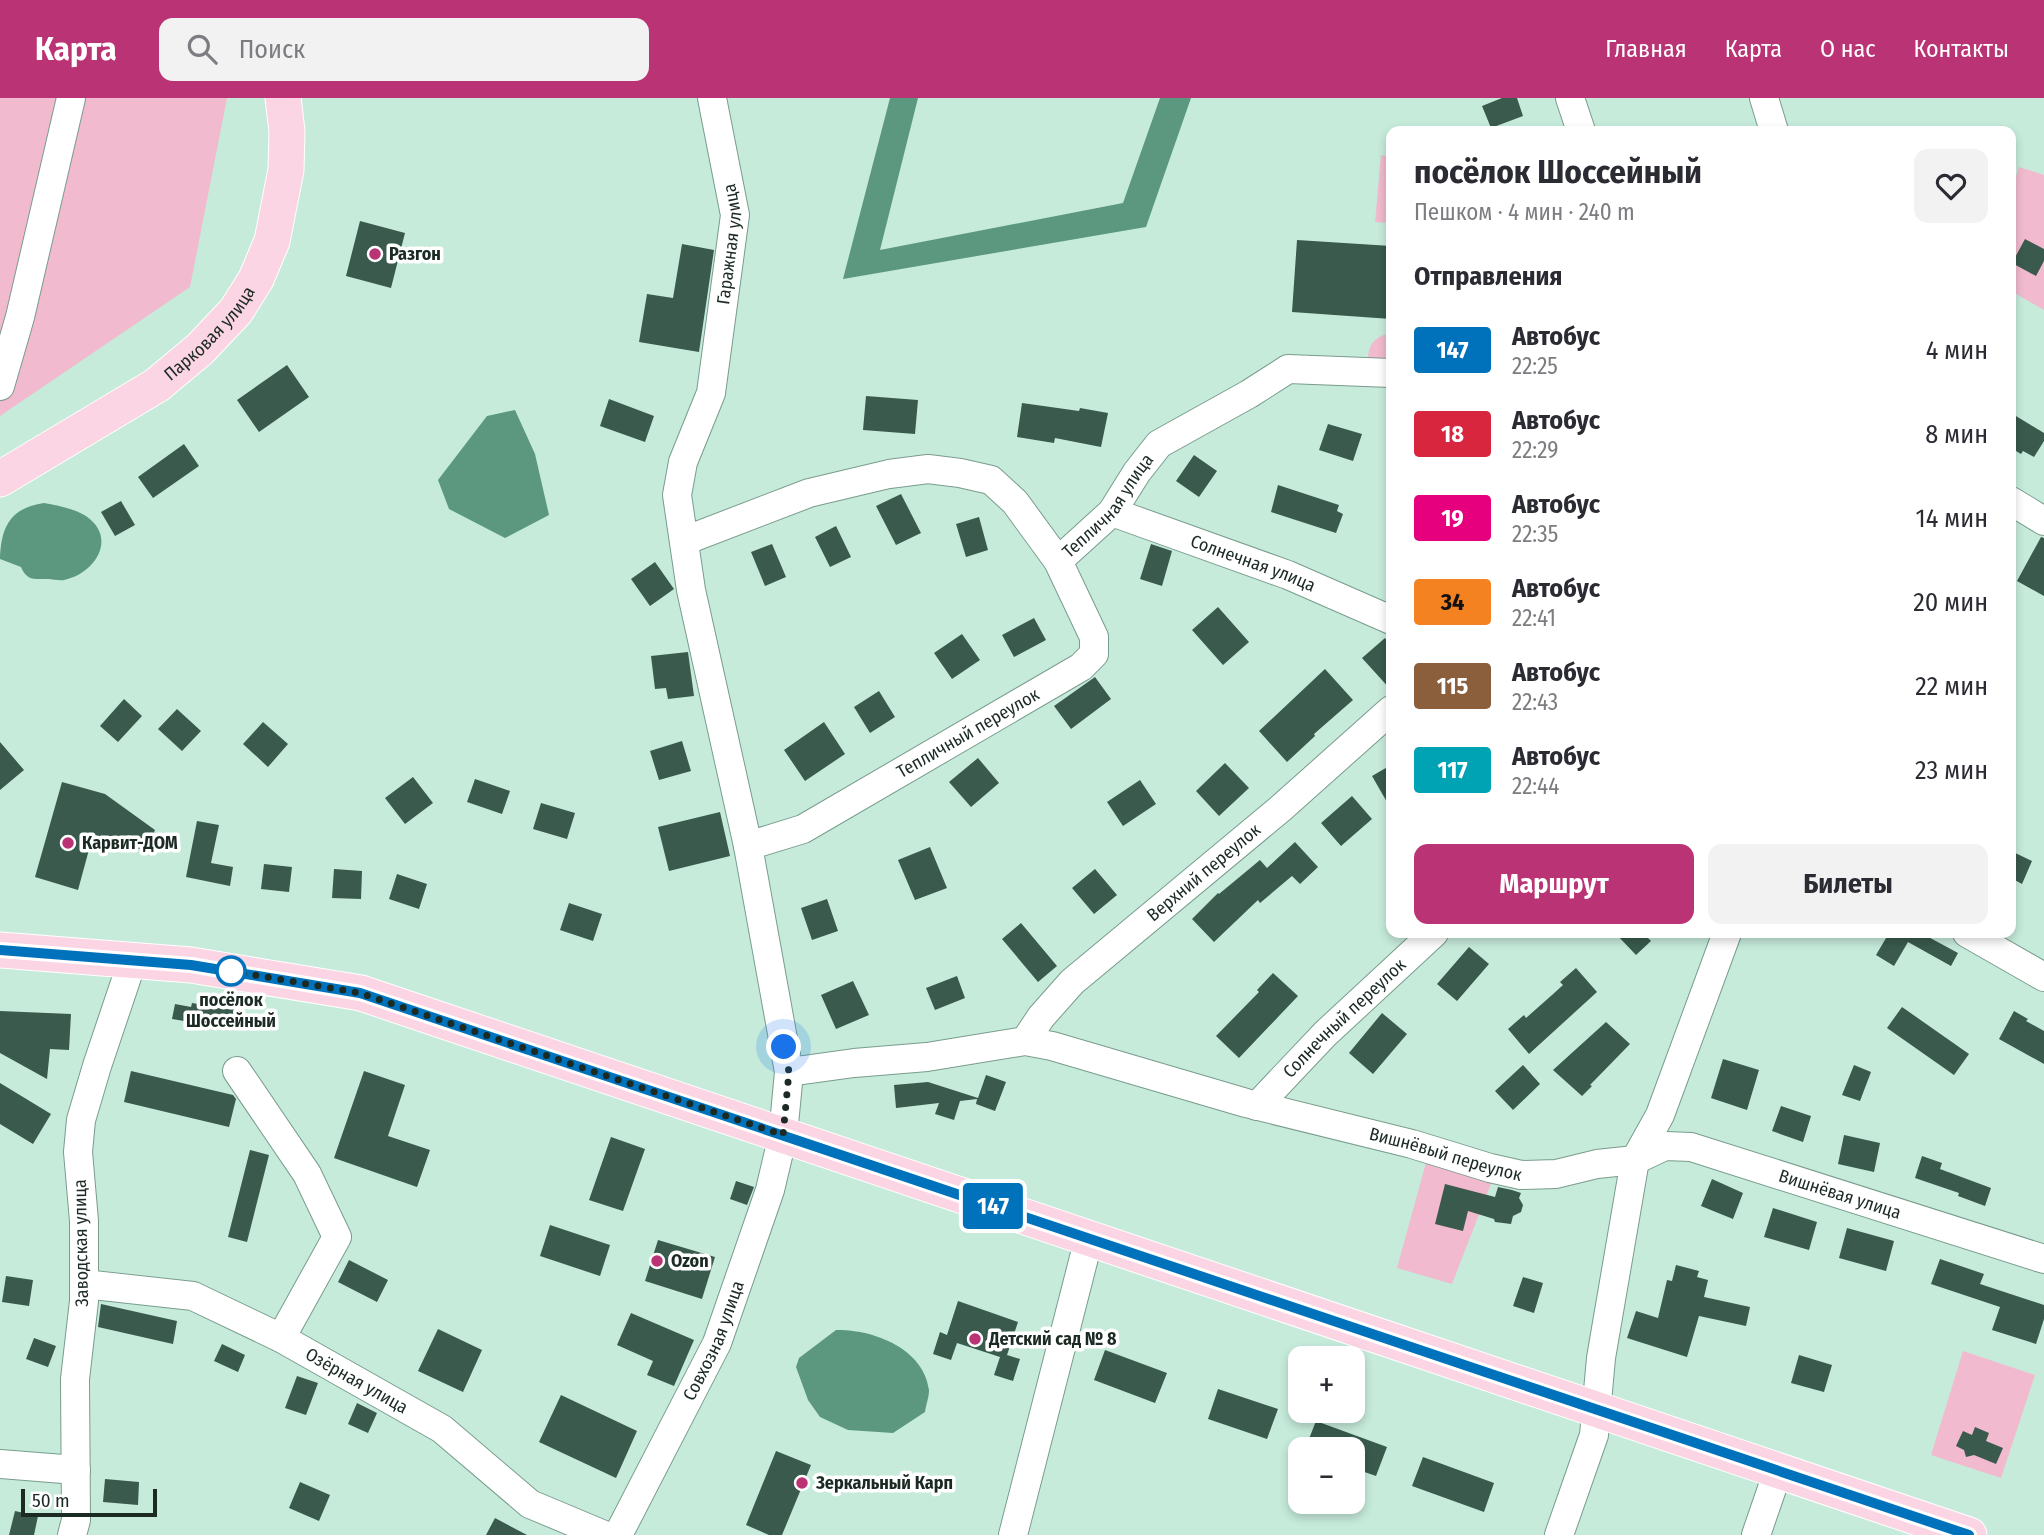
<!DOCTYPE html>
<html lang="ru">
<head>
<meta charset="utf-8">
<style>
	body { margin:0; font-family:"Fira Sans Condensed",sans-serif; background:#f2f2f3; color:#2b2b33; height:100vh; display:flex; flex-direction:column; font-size:26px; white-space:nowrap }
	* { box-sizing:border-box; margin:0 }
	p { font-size:23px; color:#7c7c81 }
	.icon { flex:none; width:38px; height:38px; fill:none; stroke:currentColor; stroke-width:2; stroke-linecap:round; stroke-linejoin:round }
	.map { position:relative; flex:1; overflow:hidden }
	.details { position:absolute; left:1386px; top:28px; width:630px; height:812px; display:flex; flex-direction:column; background:#fff; border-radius:14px; box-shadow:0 4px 10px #0003 }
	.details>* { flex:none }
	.badge { padding:0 14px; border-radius:5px; font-size:24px; line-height:46px }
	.fabs { position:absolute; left:1288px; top:1248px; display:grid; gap:14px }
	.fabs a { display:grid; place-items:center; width:77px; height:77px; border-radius:14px; background:#fff; box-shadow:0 4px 10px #0003; font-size:35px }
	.scale { position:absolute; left:21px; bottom:18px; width:136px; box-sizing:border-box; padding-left:7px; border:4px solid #1c2a24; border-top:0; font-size:19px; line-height:24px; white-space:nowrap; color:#1c2a24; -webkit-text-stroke:5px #fff; paint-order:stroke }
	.you { position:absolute; width:35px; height:35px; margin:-18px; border:5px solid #fff; border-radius:50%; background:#1a73e8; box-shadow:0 0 0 10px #1a73e833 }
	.map>.badge { position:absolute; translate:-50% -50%; box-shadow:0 0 0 4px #fff }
	h2 { padding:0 28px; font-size:26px; line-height:63px }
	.round { display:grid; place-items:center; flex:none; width:74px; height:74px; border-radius:14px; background:#f2f2f3 }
	.summary { display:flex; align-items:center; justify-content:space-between; height:119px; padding:0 28px }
	h1 { font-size:33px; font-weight:700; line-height:52px }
	.cta { display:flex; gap:14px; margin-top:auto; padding:14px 28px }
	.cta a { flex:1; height:80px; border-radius:14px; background:#ba3374; color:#fff; font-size:28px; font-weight:700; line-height:80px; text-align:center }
	.cta a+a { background:#f2f2f3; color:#2b2b33 }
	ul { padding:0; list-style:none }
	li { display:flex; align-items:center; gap:21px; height:84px; padding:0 28px }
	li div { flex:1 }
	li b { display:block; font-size:26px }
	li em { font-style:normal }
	li .badge { min-width:77px; font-weight:700; text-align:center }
	header { display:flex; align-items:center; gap:42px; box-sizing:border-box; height:98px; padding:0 35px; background:#ba3374; color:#fff }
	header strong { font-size:33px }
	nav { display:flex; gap:38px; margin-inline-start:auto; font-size:24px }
	.search { width:490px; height:63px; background:#f2f2f3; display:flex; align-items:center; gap:18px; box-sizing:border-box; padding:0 24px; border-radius:14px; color:#7c7c81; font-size:26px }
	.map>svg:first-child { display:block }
</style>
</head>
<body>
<header>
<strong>Карта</strong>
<div class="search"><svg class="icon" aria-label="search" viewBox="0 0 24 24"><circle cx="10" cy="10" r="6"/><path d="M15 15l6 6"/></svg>Поиск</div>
<nav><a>Главная</a><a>Карта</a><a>О нас</a><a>Контакты</a></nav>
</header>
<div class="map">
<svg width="2044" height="1437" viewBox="0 0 2044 1437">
	<rect width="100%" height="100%" fill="#c6ebdb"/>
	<path fill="#f1bace" d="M0 0H227L190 189 0 318Z
		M1381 57 1391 59V125L1375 124Z
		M2019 69 2044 77V212L2011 193V95Z
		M1391 235V277L1367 275C1368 254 1367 240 1391 235Z
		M1427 1061 1494 1078 1452 1186 1397 1170Z
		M1963 1253 2035 1277 2001 1380 1931 1357Z"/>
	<path fill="#5c9780" d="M890 0H918L880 152 1123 105 1160 0H1191L1146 129 843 181Z
		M515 312 535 356 549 417 505 440 449 411 438 382 487 318Z
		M44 405C57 407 75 411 86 418 118 440 95 476 64 482 59 483 53 481 48 481 34 481 27 483 21 469L0 461C1 429 10 410 44 405Z
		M836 1232C872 1231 924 1250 929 1292 929 1299 926 1307 925 1314L893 1335 848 1332 820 1319 808 1302 796 1269 799 1260Z"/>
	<path fill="#395a4d" d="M1502 0H1517L1523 18 1491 30 1482 8Z
		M360 123 405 135 391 190 346 178Z
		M2025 141 2044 151V163L2036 178 2012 165Z
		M1297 142 1391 148V221L1292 214Z
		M682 146 714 152 699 254 639 244 647 196 673 200Z
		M287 267 309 299 259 334 237 302Z
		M866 298 918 302 915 336 863 332Z
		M609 301 654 318 645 344 600 328Z
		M1022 305 1079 313 1080 310 1108 315 1101 349 1055 340 1054 345 1017 339Z
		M2011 315 2044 335V343L2034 359 2023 353 2021 356 2011 350Z
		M1328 326 1362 336 1353 363 1319 352Z
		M184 346 199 368 153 400 138 379Z
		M1194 357 1217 373 1199 399 1176 383Z
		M1278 387 1339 407 1337 413 1343 416 1336 435 1271 414Z
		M901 396 921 435 896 447 876 408Z
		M121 403 135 427 115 438 101 414Z
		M979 419 988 452 966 459 956 426Z
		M836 428 851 459 830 469 815 439Z
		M2041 439 2044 440V498L2017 483Z
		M772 446 786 479 765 488 751 454Z
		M1151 446 1172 453 1162 488 1140 481Z
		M655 464 674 491 650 508 631 481Z
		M1218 509 1249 544 1223 567 1192 532Z
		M1034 520 1046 542 1014 559 1002 537Z
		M962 536 980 562 952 581 934 555Z
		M1385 540 1391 548V592L1362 560Z
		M688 554 694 598 668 601 666 590 655 591 651 558Z
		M1325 571 1353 602 1314 636 1315 638 1287 664 1259 633Z
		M1095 579 1111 601 1071 631 1054 608Z
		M879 593 895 619 870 635 854 609Z
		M124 601 142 618 118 644 100 628Z
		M177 611 201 633 182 653 158 631Z
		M263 624 288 646 268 669 243 646Z
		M824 624 845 656 805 683 784 652Z
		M682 643 691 673 659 682 650 653Z
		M0 644 24 672 0 692Z
		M978 660 999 685 971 709 949 684Z
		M1225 665 1249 690 1219 718 1196 693Z
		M1391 667V711L1372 678Z
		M413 679 433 705 405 726 385 700Z
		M475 681 510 693 502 716 467 704Z
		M1140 682 1156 706 1123 728 1107 704Z
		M62 684 105 696 155 732 146 753 93 737 78 792 35 779Z
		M1352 698 1372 721 1341 748 1321 725Z
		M541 705 575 715 567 741 533 731Z
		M720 714 730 758 669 773 658 729Z
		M197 723 219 727 211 765 233 769 230 788 186 779Z
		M1295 744 1318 769 1300 786 1292 778 1260 805 1258 802 1214 844 1192 821 1218 795 1219 796 1260 762 1267 770Z
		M930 749 947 790 915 802 898 762Z
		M2011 753 2032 763 2022 786 2011 780Z
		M264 766 292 769 289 794 261 791Z
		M334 771 362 773 361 801 332 800Z
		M1095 771 1117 797 1094 816 1072 790Z
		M397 776 427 786 419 811 389 801Z
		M827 801 838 833 812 842 801 810Z
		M569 805 602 816 593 843 560 832Z
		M1021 825 1057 868 1038 884 1002 841Z
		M1615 835H1643L1651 843 1636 857Z
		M1889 835H1921L1958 855 1951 868 1908 844 1894 868 1876 857Z
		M1469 849 1489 866 1457 903 1437 886Z
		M1576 870 1597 894 1529 956 1508 931 1524 917 1526 920 1552 897 1563 887 1560 884Z
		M1273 875 1298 898 1239 960 1216 938 1259 894 1257 892Z
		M957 878 965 900 935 912 926 890Z
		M853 883 869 917 836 931 821 897Z
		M192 905 242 913 239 932 172 921 175 906 191 909Z
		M1902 909 1969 956 1954 977 1887 930Z
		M0 913 71 916 69 952 50 951 47 981 0 955Z
		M2014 913 2028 921 2026 923 2044 933V966L1999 941Z
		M1382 915 1407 936 1373 976 1349 955Z
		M1606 924 1630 946 1590 987 1592 988 1582 998 1553 972Z
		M1723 961 1759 972 1747 1012 1711 1000Z
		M1523 967 1540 986 1513 1012 1495 993Z
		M1854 967 1871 974 1860 1003 1842 997Z
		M131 973 233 997 236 1001 229 1029 124 1004Z
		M364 973 405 987 388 1038 430 1052 417 1089 334 1060Z
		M986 977 1006 984 995 1013 976 1006 977 1001 960 1003 954 1022 935 1016 939 1005 896 1010 894 987 928 984 978 1000Z
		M0 985 51 1016 33 1046 0 1026Z
		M1781 1008 1811 1018 1803 1044 1772 1033Z
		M1844 1037 1880 1045 1874 1074 1838 1066Z
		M611 1039 645 1051 623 1113 589 1102Z
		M250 1052 269 1057 247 1144 228 1139Z
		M1922 1058 1942 1065 1940 1071 1991 1090 1985 1108 1958 1098 1959 1095 1915 1080Z
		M1712 1081 1743 1095 1733 1121 1701 1108Z
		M736 1083 754 1089 747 1107 730 1101Z
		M1445 1086 1495 1099 1498 1089 1512 1092 1521 1095 1519 1100 1523 1107 1521 1114 1513 1118 1511 1126 1495 1124 1494 1121 1468 1113 1463 1133 1435 1126Z
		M1773 1110 1817 1124 1809 1152 1764 1139Z
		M550 1127 610 1147 600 1178 540 1158Z
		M1847 1130 1894 1143 1886 1173 1839 1160Z
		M658 1142 715 1159 702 1201 645 1183Z
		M1940 1161 1984 1176 1980 1186 2044 1207V1221L2036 1246 1992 1232 2000 1209 1931 1186Z
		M349 1162 388 1182 377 1204 338 1184Z
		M1676 1167 1699 1173 1697 1179 1708 1182 1704 1199 1750 1209 1746 1228 1699 1218 1687 1259 1627 1240 1636 1213 1658 1220 1667 1182 1672 1183Z
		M6 1178 33 1182 29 1208 2 1204Z
		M1523 1179 1543 1185 1534 1215 1513 1208Z
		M958 1203 1018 1224 1007 1257 1020 1261 1013 1283 994 1277 1000 1259 957 1245 951 1262 933 1256 940 1234 947 1237Z
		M101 1206 177 1223 173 1246 98 1229Z
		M631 1215 694 1242 674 1288 647 1277 653 1263 617 1247Z
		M438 1231 482 1252 463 1294 418 1273Z
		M34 1240 56 1248 48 1269 26 1261Z
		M222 1246 245 1257 238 1274 214 1263Z
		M1105 1252 1167 1275 1155 1305 1094 1282Z
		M1799 1257 1832 1267 1824 1294 1791 1285Z
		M297 1278 318 1285 306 1317 285 1310Z
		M1218 1291 1278 1311 1267 1341 1208 1321Z
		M561 1297 637 1333 616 1380 539 1344Z
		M357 1305 377 1315 368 1335 348 1326Z
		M1316 1323 1387 1349 1376 1378 1353 1370V1351H1305Z
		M1975 1329 1989 1335 1986 1343 2003 1350 1996 1366 1974 1357 1966 1359 1964 1352 1956 1348 1963 1333 1972 1337Z
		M776 1353 811 1367 782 1437H769L746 1427Z
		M1423 1359 1494 1385 1484 1414 1412 1388Z
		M105 1381 139 1384 138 1407 103 1404Z
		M300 1384 330 1397 319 1423 289 1410Z
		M15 1413 38 1418 34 1437H9Z
		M495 1420 527 1437H486Z"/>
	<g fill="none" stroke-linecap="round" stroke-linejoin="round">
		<defs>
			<g id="minor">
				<path d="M1570 0 1581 33"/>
				<path d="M1764 0 1774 33"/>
				<path d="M0 288 20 219 71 0"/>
				<path d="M2011 403 2044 423"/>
				<path id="s1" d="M1112 414 1288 477 1391 522"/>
				<path d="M684 443 809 395 889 376 928 371 960 375 991 382 1015 404 1058 463 1094 539V556L1081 569 803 731 748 748"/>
				<path id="s2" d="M1058 463 1112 414 1137 374 1159 346 1249 296 1288 271 1391 275"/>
				<path d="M1967 835 2044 879"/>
				<path id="s3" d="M1025 943 1041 919 1072 884 1280 711 1391 612"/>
				<path d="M237 973 307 1076 337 1139 281 1240"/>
				<path id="s4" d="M789 974 854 965 927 959 1025 943 1052 948 1246 1005 1412 1046 1490 1070 1521 1077 1556 1076 1597 1066 1635 1062 1665 1048 1691 1049 2044 1161"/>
				<path id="s5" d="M1257 1008 1325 936 1434 835"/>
				<path id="s6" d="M84 1186 193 1198 281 1240 442 1331 530 1406 604 1437"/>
				<path d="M0 1366 76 1372"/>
				<path d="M72 1437 76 1422 75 1281 84 1203V1123L78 1054 81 1022 97 968 133 861"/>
				<path id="s7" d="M618 1437 717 1245 770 1092 783 1037 789 974 748 748 691 492 677 397 683 364 711 295 735 117 712 0"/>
				<path d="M1013 1437 1089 1140"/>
				<path d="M1559 1437 1594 1337 1601 1260 1635 1062 1660 1017 1727 835"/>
				<path d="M1756 1437 1778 1373"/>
			</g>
			<g id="major">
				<path id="s8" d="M0 381 157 287 200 251 236 213 256 181 272 143 286 72 287 33 283 0"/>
				<path d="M0 852 191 867 361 895 1969 1437"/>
			</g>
		</defs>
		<use href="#minor" stroke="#799c8d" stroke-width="30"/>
		<use href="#major" stroke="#fff" stroke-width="37"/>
		<use href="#minor" stroke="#fff" stroke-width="28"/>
		<use href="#major" stroke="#fbd5e3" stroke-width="35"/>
	</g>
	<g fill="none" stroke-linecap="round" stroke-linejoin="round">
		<defs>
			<path id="line" d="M0 852 191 867 360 895 1969 1437"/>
		</defs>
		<use href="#line" stroke="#fff" stroke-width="16"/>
		<use href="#line" stroke="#0072bc" stroke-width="10"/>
		<path stroke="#1c2a24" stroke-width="7" stroke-dasharray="0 12.6" d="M231 873 360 895 783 1037 789 974 784 949"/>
	</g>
	<g fill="#ba3374" stroke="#fff" stroke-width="2.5">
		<circle cx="375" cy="156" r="7"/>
		<circle cx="68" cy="745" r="7"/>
		<circle cx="657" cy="1163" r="7"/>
		<circle cx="975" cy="1241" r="7"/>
		<circle cx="802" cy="1385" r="7"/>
	</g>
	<circle fill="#fff" stroke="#0072bc" stroke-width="3.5" cx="231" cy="873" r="14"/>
	<g text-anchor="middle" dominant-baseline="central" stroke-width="7" stroke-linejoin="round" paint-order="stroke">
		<g font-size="18" fill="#1c2a24" stroke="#fff">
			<text stroke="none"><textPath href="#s7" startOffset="1344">Гаражная улица</textPath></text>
			<text stroke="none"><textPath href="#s8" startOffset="257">Парковая улица</textPath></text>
			<text stroke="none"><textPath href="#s2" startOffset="75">Тепличная улица</textPath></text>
			<text stroke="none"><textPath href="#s1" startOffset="150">Солнечная улица</textPath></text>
			<text transform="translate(968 635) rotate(-30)">Тепличный переулок</text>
			<text stroke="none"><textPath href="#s3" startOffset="247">Верхний переулок</textPath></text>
			<text stroke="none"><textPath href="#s5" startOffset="124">Солнечный переулок</textPath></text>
			<text stroke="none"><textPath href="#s4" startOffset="674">Вишнёвый переулок</textPath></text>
			<text stroke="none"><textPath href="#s4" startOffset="1083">Вишнёвая улица</textPath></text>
			<text transform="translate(81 1145) rotate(-91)">Заводская улица</text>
			<text stroke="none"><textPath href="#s7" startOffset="217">Совхозная улица</textPath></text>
			<text stroke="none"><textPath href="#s6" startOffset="294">Озёрная улица</textPath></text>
		</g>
		<g font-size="18" font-weight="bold" fill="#1c2a24" stroke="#fff" text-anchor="start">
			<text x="389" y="156">Разгон</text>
			<text x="82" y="745">Карвит-ДОМ</text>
			<text x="671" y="1163">Ozon</text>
			<text x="989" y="1241">Детский сад № 8</text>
			<text x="816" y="1385">Зеркальный Карп</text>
		</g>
		<g font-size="18" font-weight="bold" fill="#1c2a24" stroke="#fff">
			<text x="231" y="902">посёлок<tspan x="231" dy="21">Шоссейный</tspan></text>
		</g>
	</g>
</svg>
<div class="fabs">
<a>+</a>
<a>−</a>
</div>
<div class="scale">50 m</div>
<div class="you" style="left:784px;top:949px"></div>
<b class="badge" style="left:993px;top:1108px;background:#0072bc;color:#fff">147</b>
<section class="details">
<div class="summary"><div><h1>посёлок Шоссейный</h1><p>Пешком · 4 мин · 240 m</p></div><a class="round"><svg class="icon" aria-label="heart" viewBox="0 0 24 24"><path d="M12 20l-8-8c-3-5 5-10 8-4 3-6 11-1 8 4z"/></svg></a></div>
<h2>Отправления</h2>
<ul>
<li><span class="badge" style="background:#0072bc;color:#fff">147</span><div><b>Автобус</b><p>22:25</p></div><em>4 мин</em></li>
<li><span class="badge" style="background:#d7263d;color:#fff">18</span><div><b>Автобус</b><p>22:29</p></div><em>8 мин</em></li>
<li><span class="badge" style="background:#e6007e;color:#fff">19</span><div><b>Автобус</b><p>22:35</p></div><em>14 мин</em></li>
<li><span class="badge" style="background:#f58220;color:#111">34</span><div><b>Автобус</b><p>22:41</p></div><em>20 мин</em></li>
<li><span class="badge" style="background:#8b5e3c;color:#fff">115</span><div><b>Автобус</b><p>22:43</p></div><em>22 мин</em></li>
<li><span class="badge" style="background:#00a3b4;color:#fff">117</span><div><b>Автобус</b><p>22:44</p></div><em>23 мин</em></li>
</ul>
<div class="cta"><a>Маршрут</a><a>Билеты</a></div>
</section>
</div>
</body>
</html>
